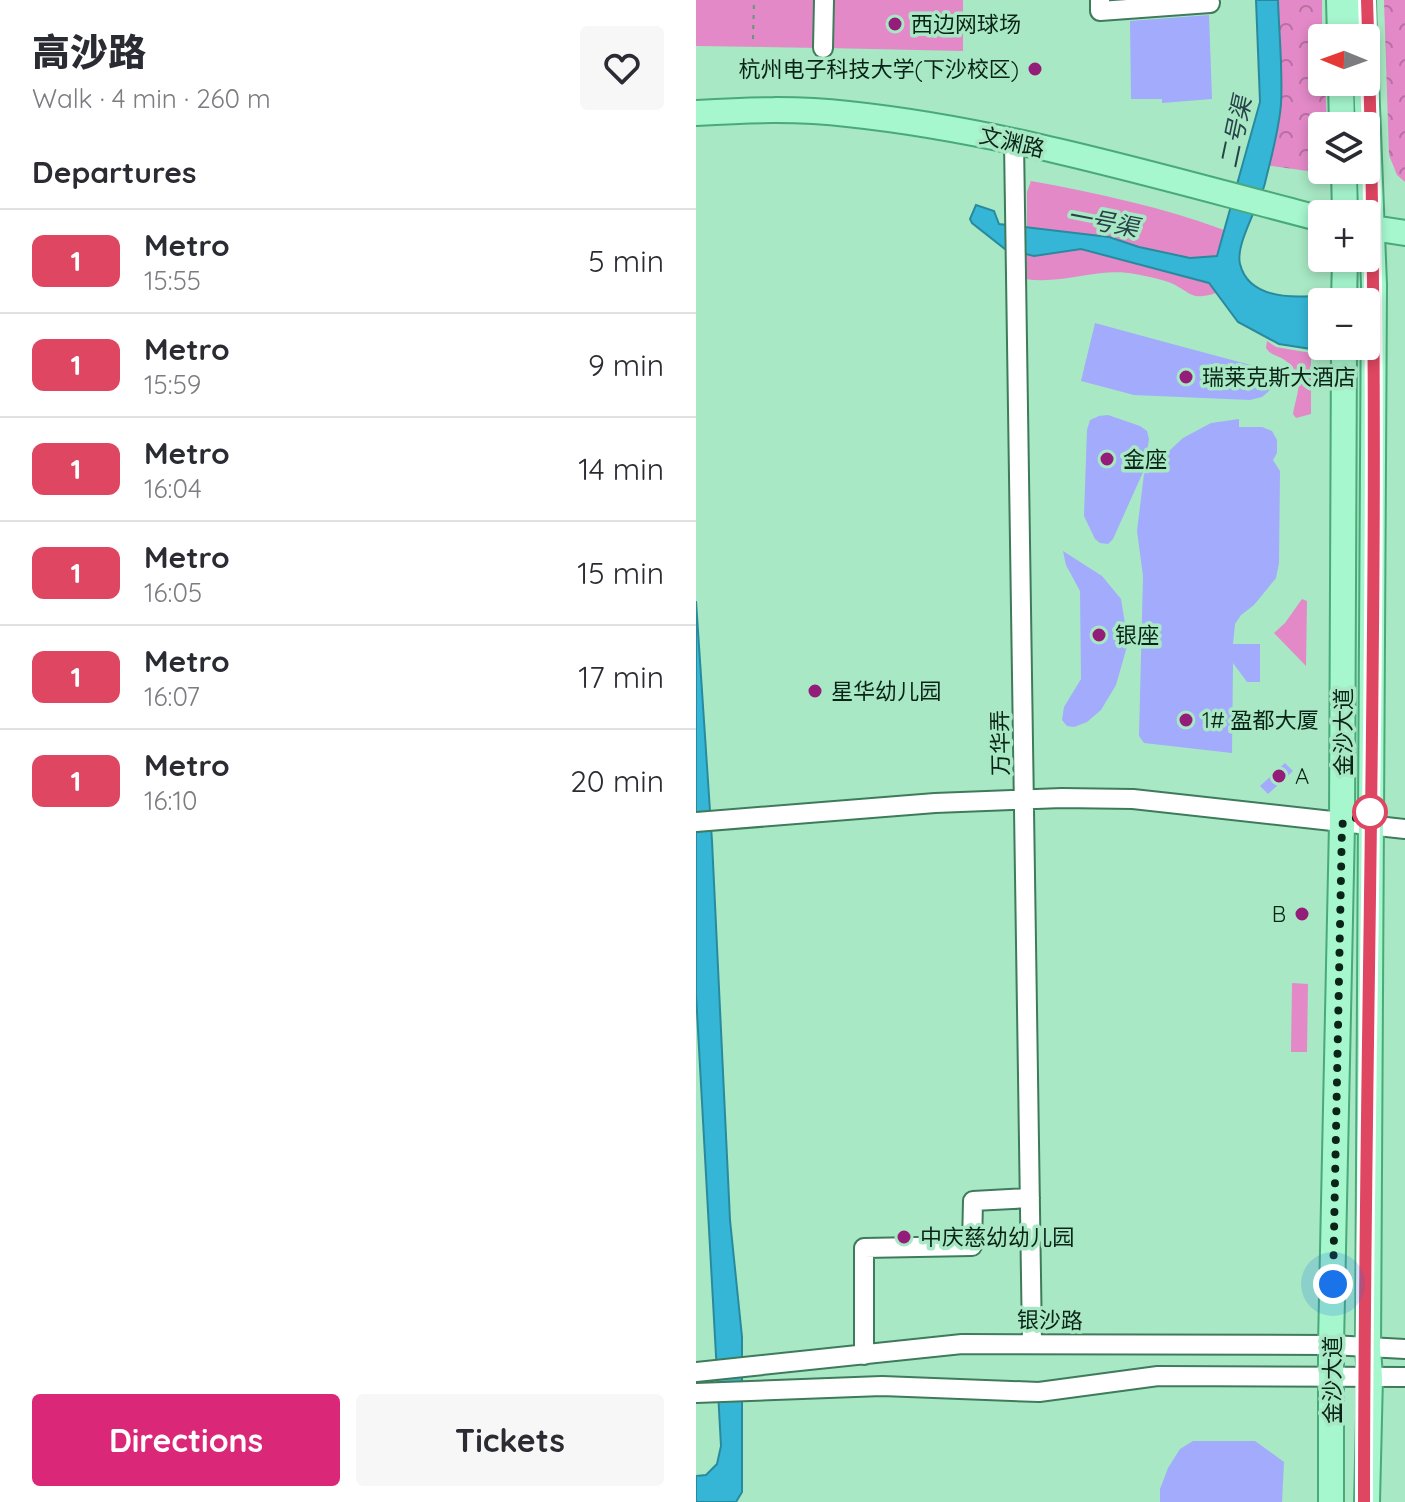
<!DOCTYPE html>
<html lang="en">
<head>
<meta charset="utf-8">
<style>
	body { margin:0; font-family:Quicksand,"Noto Sans SC",sans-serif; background:#f7f7f7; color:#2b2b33; height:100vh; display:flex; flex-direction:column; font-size:30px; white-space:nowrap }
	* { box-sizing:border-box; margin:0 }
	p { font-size:26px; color:#7c7c81 }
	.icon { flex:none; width:44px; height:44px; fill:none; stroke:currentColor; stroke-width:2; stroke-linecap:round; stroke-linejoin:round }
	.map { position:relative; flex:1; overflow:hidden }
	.sheet { display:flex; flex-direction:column; background:#fff; width:696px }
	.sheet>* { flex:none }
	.badge { padding:0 16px; border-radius:12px; font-size:28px; line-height:52px }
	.needle { width:52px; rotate:271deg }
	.buttons { position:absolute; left:612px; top:24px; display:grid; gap:16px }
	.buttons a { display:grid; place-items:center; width:72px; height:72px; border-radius:8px; background:#fff; box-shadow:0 4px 12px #0003; font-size:40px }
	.you { position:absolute; width:40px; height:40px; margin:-20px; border:6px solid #fff; border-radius:50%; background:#1a73e8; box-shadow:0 0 0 12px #1a73e833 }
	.map>.badge { position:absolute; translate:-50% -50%; box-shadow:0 0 0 4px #fff }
	h2 { padding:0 32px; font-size:30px; line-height:72px }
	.round { display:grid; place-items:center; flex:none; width:84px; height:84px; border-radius:8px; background:#f7f7f7 }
	.summary { display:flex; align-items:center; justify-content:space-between; height:136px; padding:0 32px }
	h1 { font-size:38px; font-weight:800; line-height:60px }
	.primary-button { display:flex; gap:16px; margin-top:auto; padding:16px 32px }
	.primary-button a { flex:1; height:92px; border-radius:8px; background:#db2777; color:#fff; font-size:32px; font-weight:800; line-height:92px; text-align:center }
	.primary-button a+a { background:#f7f7f7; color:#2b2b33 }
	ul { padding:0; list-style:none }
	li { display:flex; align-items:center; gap:24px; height:104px; padding:0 32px; border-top:2px solid #e1e1e2 }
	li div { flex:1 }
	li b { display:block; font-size:30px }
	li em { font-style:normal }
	li .badge { min-width:88px; font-weight:700; text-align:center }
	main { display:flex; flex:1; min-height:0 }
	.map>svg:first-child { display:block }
</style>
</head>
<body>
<main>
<section class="sheet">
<div class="summary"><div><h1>高沙路</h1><p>Walk · 4 min · 260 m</p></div><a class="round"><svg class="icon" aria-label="heart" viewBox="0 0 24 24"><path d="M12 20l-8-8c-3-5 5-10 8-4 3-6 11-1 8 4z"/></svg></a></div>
<h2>Departures</h2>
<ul>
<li><span class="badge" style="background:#df4661;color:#fff">1</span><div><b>Metro</b><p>15:55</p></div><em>5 min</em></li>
<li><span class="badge" style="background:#df4661;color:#fff">1</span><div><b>Metro</b><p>15:59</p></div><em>9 min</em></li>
<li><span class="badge" style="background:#df4661;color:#fff">1</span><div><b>Metro</b><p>16:04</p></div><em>14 min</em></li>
<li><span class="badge" style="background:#df4661;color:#fff">1</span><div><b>Metro</b><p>16:05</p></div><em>15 min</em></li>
<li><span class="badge" style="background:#df4661;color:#fff">1</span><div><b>Metro</b><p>16:07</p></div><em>17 min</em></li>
<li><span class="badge" style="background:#df4661;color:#fff">1</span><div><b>Metro</b><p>16:10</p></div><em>20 min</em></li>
</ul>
<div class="primary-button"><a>Directions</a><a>Tickets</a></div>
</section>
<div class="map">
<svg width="709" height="1502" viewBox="0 0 709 1502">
	<defs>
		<pattern id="forest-crowns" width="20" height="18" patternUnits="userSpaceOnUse" patternTransform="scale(2)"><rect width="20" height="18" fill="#e389c8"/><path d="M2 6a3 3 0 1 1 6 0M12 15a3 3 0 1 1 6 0" fill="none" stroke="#b670a1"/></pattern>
	</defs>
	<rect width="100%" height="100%" fill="#a8e8c4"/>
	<path fill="#e389c8" d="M0 0H125L124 48 0 46Z
		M131 0H267V51L130 48Z
		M335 181C401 193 466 207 528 230L521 256 494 258 443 247 413 237 331 229V192Z
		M385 249 513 283 520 293C495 301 496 293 475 283 465 279 450 276 439 274 402 267 367 285 329 279V253L338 256Z
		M571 341 580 347 615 353V414L600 418 597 414C600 394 611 377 590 361 583 355 575 356 570 348Z
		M606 599 611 601 610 666 578 633 589 623Z
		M596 983 612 984 611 1052H595Z"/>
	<path fill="url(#forest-crowns)" d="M574 0H626V82H629L631 126H626V170H633V174L555 163 570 104Z
		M688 0H709V182L701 175 693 155Z"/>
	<path fill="#36b6d7" stroke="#298a9d" stroke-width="2" d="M560 0H582C583 33 587 72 585 104 583 130 575 158 569 183 564 204 539 244 544 264 552 296 589 298 616 296L615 349 583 344 542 322 513 283 385 249 338 256 309 249 276 223 274 219 280 205 298 211 303 224 413 237 443 247 494 258 521 256 564 102Z
		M0 601 16 841 34 1220 46 1337V1492L40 1502H0V1476L10 1475 21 1464 25 1446 0 994Z"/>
	<path fill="#a3abfc" d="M513 15 516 99 466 103V99H435L434 21Z
		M399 323 465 341 581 372 573 391 566 397 554 400 438 395 385 381Z
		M412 415 444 426 451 431 453 439 448 470 417 539 412 544 404 543 399 539 388 516 391 430 394 420 403 416Z
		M543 419V427H566L576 431 581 440V453L577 460 584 471 583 563 580 578 558 605 545 615 539 624 537 644H564V682H551L537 663 536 753 448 743 443 736 447 576 441 531 448 474 487 438 515 423Z
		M367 551 406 576 425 599 432 643 420 685 405 710 391 722 378 727 371 726 366 720 368 707 385 679 384 591 370 565Z
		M589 763 597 771 572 794 564 786Z
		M497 1441H559L588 1462 586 1502H464V1489L472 1468 484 1449Z"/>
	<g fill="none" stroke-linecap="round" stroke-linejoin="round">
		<defs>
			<path id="minor" d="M404 0V11L514 3
				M127 48 128 0
				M318 142 336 1343
				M0 822 239 803 366 798 437 799 709 829
				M168 1355V1248L276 1246 277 1201 334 1198
				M0 1372 266 1344 635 1345 709 1349
				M0 1393 186 1386 343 1392 462 1376 709 1377"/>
			<path id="major" d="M643 0 644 38
				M667 0 668 38
				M670 81 678 285 672 1349 674 1377 671 1502
				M645 82 646 126
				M0 113C51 110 101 108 152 114 313 131 470 179 626 219
				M648 170 649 214
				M670 227 709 233
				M648 302 649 258
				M635 1502V1345L646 824 648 346"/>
		</defs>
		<use href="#minor" stroke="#3e7b5b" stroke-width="22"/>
		<use href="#major" stroke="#49a979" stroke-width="28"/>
		<path stroke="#65957b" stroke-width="2" stroke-dasharray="4 6" stroke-linecap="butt" d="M57 39 58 0"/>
		<use href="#minor" stroke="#fff" stroke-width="18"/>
		<use href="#major" stroke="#a6f6ce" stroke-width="24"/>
	</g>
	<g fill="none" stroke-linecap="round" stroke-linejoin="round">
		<defs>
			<path id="line" d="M668 1502C668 1001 688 501 671 0"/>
		</defs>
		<use href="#line" stroke="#fff" stroke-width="18"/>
		<use href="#line" stroke="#df4661" stroke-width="12"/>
		<path stroke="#0a2417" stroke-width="8" stroke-dasharray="0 14.4" d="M637 1284 646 824 674 812"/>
	</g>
	<g fill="#941d7a" stroke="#a8e8c4" stroke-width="3">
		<circle cx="199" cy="24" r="8"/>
		<circle cx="339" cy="69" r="8"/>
		<circle cx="490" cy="377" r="8"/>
		<circle cx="411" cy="459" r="8"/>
		<circle cx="403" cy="635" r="8"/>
		<circle cx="119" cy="691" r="8"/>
		<circle cx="490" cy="720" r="8"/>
		<circle cx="583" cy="776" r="8"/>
		<circle cx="606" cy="914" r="8"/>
		<circle cx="208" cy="1237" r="8"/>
	</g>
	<circle fill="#fff" stroke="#df4661" stroke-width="4" cx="674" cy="812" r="16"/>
	<g text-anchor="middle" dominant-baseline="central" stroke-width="7" stroke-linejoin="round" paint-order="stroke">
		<g font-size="22" fill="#0a2417" stroke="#a8e8c4" text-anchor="start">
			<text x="215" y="24">西边网球场</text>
			<text x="323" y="69" text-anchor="end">杭州电子科技大学(下沙校区)</text>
			<text x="506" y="377">瑞莱克斯大酒店</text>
			<text x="427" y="459">金座</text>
			<text x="419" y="635">银座</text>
			<text x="135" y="691">星华幼儿园</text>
			<text x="506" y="720">1# 盈都大厦</text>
			<text x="599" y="776">A</text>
			<text x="590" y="914" text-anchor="end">B</text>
			<text x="224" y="1237">中庆慈幼幼儿园</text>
		</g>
		<g font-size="22" fill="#0a2417" stroke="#a8e8c4">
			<text transform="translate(316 142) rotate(13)">文渊路</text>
			<text transform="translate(647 732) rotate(-90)">金沙大道</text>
			<text transform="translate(304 743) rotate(-91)">万华弄</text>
			<text transform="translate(354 1320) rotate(1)">银沙路</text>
			<text transform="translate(636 1380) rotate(-90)">金沙大道</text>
		</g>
		<g font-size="24" font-style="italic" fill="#28424a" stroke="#a8e8c4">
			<text transform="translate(539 132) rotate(-78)">二号渠</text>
			<text transform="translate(407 221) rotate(11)">一号渠</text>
		</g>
	</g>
</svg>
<div class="buttons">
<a><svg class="needle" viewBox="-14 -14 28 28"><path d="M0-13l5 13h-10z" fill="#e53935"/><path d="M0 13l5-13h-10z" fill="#7c7c81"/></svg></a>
<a><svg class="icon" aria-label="layers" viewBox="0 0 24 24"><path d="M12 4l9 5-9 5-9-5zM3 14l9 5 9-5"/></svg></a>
<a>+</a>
<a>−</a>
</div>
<div class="you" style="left:637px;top:1284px"></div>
</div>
</main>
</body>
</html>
